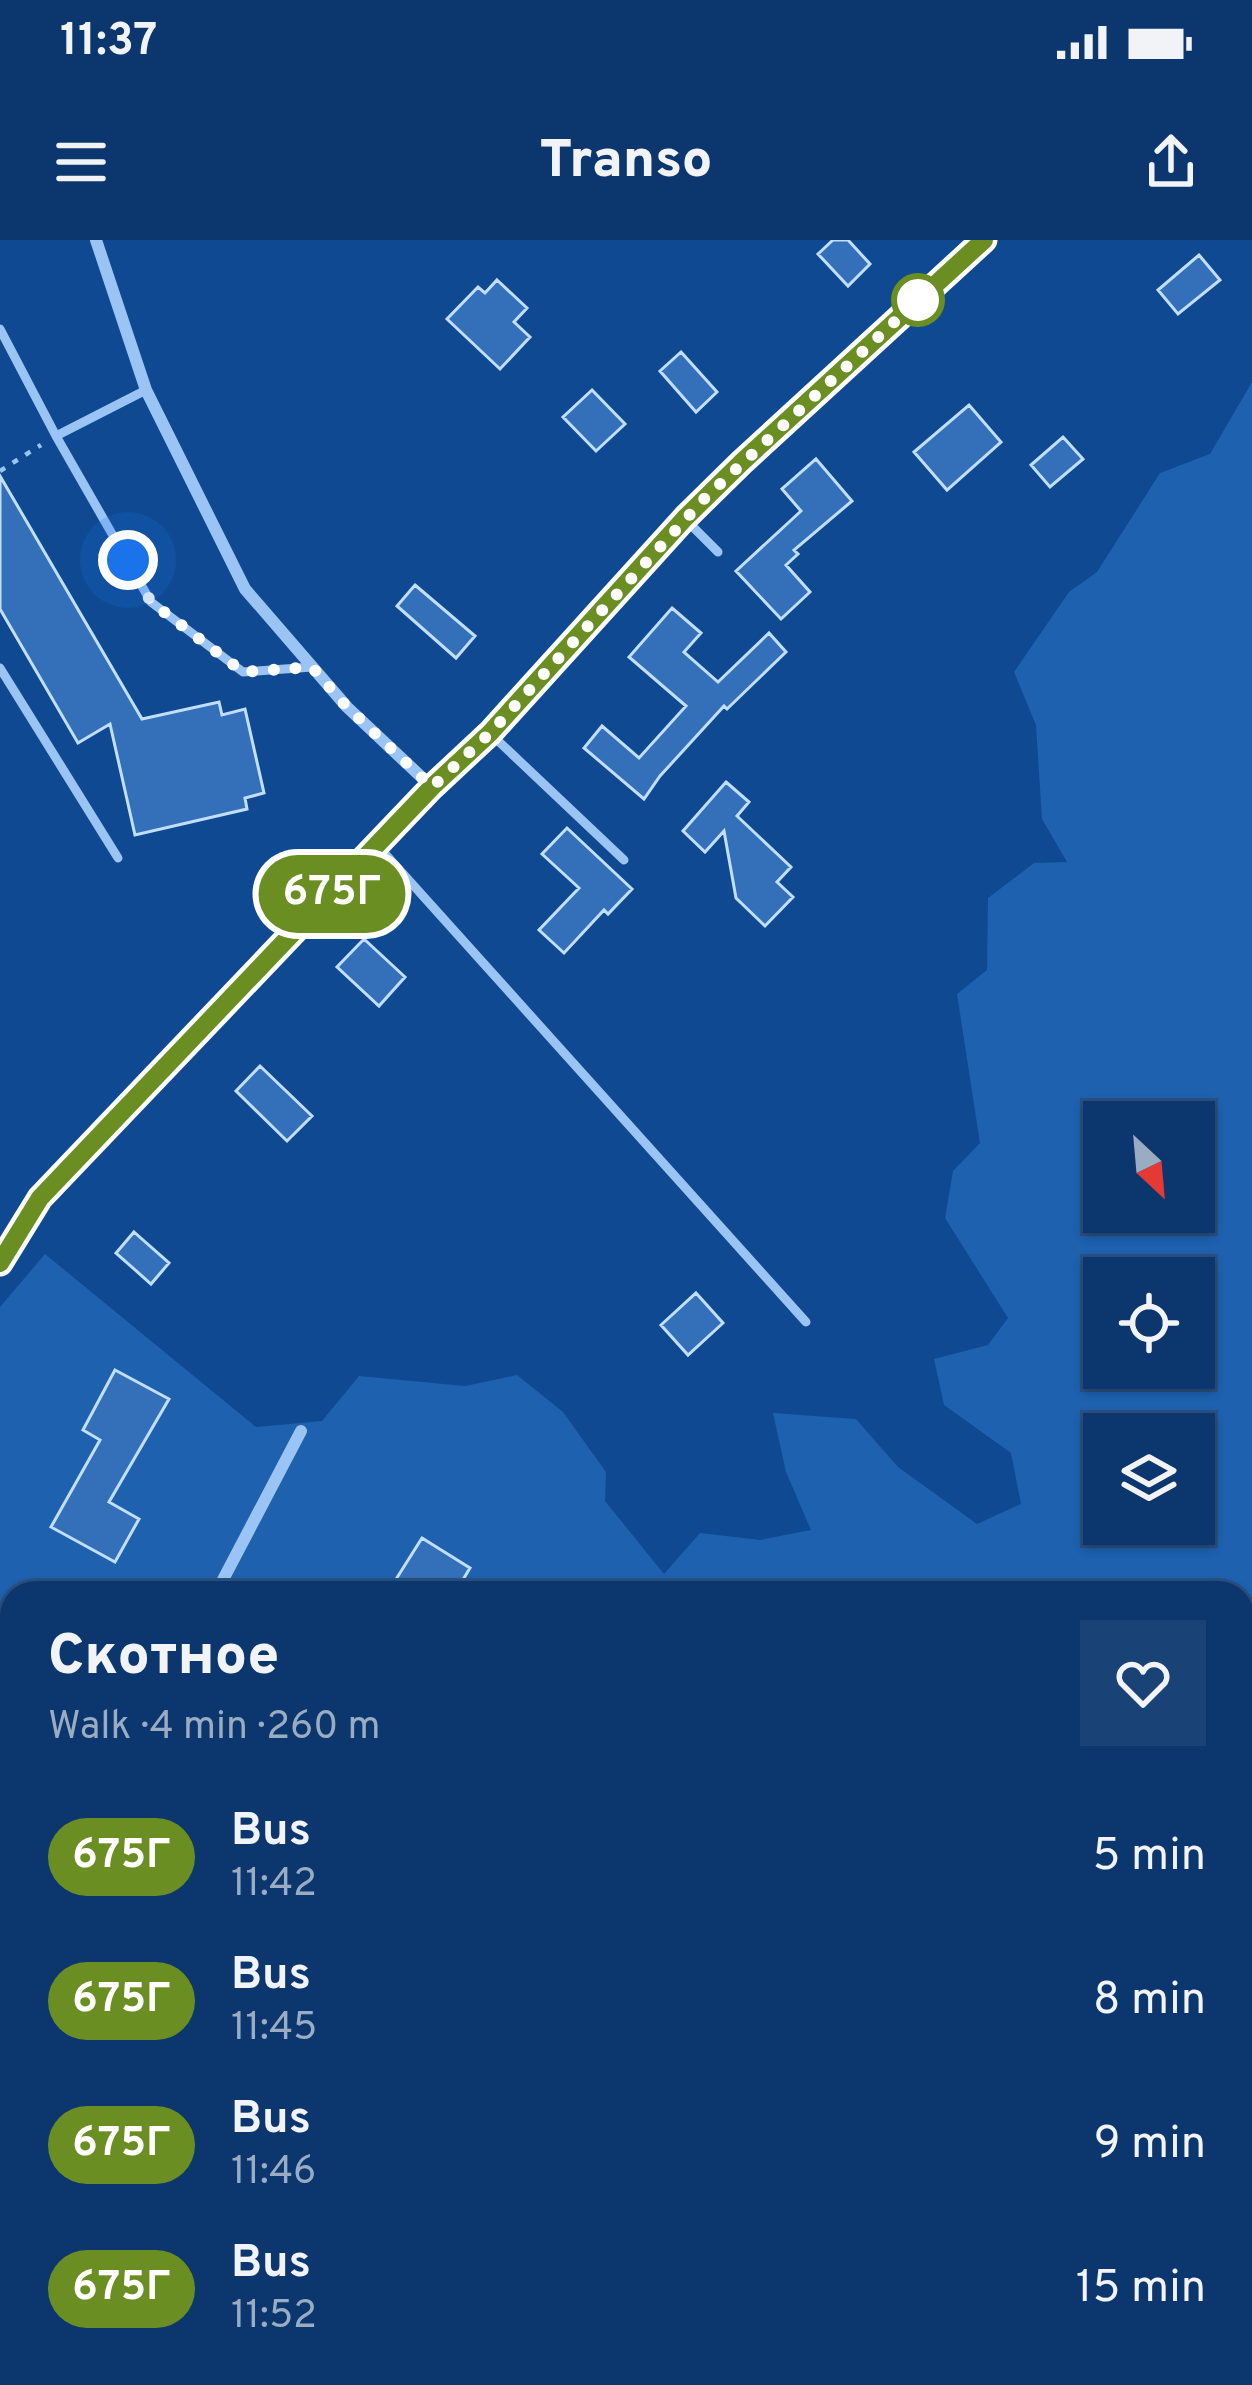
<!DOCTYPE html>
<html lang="en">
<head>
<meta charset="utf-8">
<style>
	body { margin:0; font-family:Overpass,sans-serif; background:#194276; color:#f1f3f6; height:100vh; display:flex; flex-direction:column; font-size:45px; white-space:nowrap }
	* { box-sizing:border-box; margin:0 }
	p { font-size:39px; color:#9aacc2 }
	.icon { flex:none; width:66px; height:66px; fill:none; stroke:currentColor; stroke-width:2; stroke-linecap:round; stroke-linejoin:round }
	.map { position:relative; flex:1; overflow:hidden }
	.sheet { position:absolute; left:0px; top:1341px; width:1254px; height:804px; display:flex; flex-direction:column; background:#0b376e; border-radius:36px 36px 0 0; box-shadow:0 3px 9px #0004,0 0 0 3px #2b5181 }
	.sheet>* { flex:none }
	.badge { padding:0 24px; border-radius:39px; font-size:42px; line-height:78px }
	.needle { width:78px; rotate:154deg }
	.buttons { position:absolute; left:1083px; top:861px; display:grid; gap:24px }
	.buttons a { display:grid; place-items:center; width:132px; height:132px; border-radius:0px; background:#0b376e; box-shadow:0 3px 9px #0004,0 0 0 3px #2b5181; font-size:60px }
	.you { position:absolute; width:60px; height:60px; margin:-30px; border:9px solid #fff; border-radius:50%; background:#1a73e8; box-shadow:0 0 0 18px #1a73e833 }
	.map>.badge { position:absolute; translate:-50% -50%; box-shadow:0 0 0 6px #fff }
	.round { display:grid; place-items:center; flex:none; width:126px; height:126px; border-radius:0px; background:#194276 }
	.head { display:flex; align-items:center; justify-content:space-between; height:204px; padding:0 48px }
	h1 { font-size:57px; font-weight:800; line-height:90px }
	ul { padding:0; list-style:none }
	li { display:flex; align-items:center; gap:36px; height:144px; padding:0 48px }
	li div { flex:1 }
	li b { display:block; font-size:45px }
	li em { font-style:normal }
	li .badge { min-width:132px; font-weight:700; text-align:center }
	.status { display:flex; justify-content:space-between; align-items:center; height:84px; padding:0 60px; background:#0b376e; direction:ltr }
	.status svg { height:33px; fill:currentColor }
	header { display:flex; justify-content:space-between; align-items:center; height:156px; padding:0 48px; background:#0b376e; font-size:54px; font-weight:800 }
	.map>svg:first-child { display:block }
</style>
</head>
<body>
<div class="status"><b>11:37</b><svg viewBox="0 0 49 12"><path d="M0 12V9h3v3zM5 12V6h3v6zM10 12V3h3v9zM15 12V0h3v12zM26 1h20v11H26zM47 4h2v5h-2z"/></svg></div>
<header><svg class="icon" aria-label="menu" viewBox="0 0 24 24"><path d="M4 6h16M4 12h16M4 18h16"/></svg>Transo<svg class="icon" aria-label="share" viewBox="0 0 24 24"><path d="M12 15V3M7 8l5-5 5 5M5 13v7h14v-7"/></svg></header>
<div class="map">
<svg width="1252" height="2145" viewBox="0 0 1252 2145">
	<rect width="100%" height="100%" fill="#0f4992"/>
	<path fill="#1d61af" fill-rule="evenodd" d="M1252 142V2145H0V1067L45 1014 256 1187 322 1181 359 1136 465 1146 517 1135 563 1172 606 1232 605 1261 664 1334 700 1293 760 1300 811 1290 786 1232 773 1173 856 1179 898 1227 977 1284 1021 1264 1011 1213 944 1165 934 1119 988 1105 1008 1078 945 978 953 931 980 903 957 754 987 730 988 658 1034 623 1067 622 1042 579 1036 485 1014 432 1069 352 1097 332 1160 233 1210 214ZM1104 882H1194V972H1104ZM1104 1038H1194V1128H1104ZM1104 1194H1194V1284H1104ZM12 1353H1242V2133H12Z"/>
	<path fill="#3370b9" stroke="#c2defe" stroke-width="3" d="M833 0H848L870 24 848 46 818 14Z
		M1199 15 1220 40 1178 74 1158 50Z
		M497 40 527 68 514 82 530 97 500 129 447 79 478 47 485 53Z
		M681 112 717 152 696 172 660 131Z
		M592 150 625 184 596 211 563 177Z
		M969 165 1001 202 947 250 914 212Z
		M1063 197 1083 219 1050 247 1031 225Z
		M816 219 852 261 794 310 798 314 786 325 810 352 781 379 736 331 801 271 782 249Z
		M0 236 142 479 219 462 222 475 245 469 264 553 245 558 247 569 135 595 110 484 78 503 0 369Z
		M415 345 475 396 456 418 397 366Z
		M672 368 701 393 684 412 718 442 769 393 786 412 727 469 724 466 660 536 644 559 584 508 602 486 639 518 686 466 629 417Z
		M726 542 749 562 737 576 791 627 777 642 793 657 765 686 736 658 724 591 705 612 683 591Z
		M567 588 632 649 608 674 604 670 564 713 539 690 579 648 542 614Z
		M364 699 405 737 379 766 337 727Z
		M260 826 312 876 287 901 236 851Z
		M134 992 169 1023 151 1044 116 1013Z
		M696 1053 723 1083 688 1115 661 1085Z
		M115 1130 169 1159 109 1262 139 1279 115 1322 51 1287 100 1200 83 1190Z
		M422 1298 470 1328 455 1353H407L393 1344Z"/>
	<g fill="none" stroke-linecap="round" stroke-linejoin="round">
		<path stroke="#9ac4f4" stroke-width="4.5" stroke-dasharray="6 9" stroke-linecap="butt" d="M0 231 41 205"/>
		<path stroke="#9ac4f4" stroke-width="9" d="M0 89 56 196 146 150
			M56 196 151 362 243 432 312 427
			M688 282 718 312
			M0 428 118 618
			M493 496 624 620
			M378 606 806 1082"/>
		<path stroke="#9ac4f4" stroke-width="12" d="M96 0 146 150 245 349 347 467 432 547
			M216 1353 301 1191
			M0 1595 12 1602
			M0 1768 12 1744
			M0 2088 12 2094
			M96 2133 109 2139 112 2145"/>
		<path stroke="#cae0fd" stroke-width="24" d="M0 1023 41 958 432 547 491 493 685 278 742 222 984 0"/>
	</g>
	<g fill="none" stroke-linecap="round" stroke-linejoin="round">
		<defs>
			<path id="line" d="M0 1023 40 958 432 547 490 493 685 278 742 222 984 0"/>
		</defs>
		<use href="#line" stroke="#fff" stroke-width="27"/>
		<use href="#line" stroke="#6b8e23" stroke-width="18"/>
		<path stroke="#fff" stroke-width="12" stroke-dasharray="0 21.6" d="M128 320 151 362 243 432 312 427 347 467 432 547 490 493 704 259 918 60"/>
	</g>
	<circle fill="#fff" stroke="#6b8e23" stroke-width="6" cx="918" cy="60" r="24"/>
</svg>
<div class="buttons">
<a><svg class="needle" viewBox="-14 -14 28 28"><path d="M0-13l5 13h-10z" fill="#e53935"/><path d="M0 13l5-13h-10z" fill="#9aacc2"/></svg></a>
<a><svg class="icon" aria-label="locate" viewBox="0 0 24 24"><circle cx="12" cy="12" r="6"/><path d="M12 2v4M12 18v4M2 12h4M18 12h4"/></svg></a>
<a><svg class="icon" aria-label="layers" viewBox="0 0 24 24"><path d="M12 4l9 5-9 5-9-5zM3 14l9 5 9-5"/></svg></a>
</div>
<div class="you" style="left:128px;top:320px"></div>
<b class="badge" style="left:332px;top:654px;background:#6b8e23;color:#fff">675Г</b>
<section class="sheet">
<div class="head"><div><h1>Скотное</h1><p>Walk · 4 min · 260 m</p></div><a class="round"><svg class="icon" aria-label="heart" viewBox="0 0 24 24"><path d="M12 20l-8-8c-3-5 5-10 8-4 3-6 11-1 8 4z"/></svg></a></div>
<ul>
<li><span class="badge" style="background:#6b8e23;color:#fff">675Г</span><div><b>Bus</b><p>11:42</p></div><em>5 min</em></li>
<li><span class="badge" style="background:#6b8e23;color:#fff">675Г</span><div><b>Bus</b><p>11:45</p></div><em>8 min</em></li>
<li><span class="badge" style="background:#6b8e23;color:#fff">675Г</span><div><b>Bus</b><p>11:46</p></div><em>9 min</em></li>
<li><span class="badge" style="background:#6b8e23;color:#fff">675Г</span><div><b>Bus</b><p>11:52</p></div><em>15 min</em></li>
</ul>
</section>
</div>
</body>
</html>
